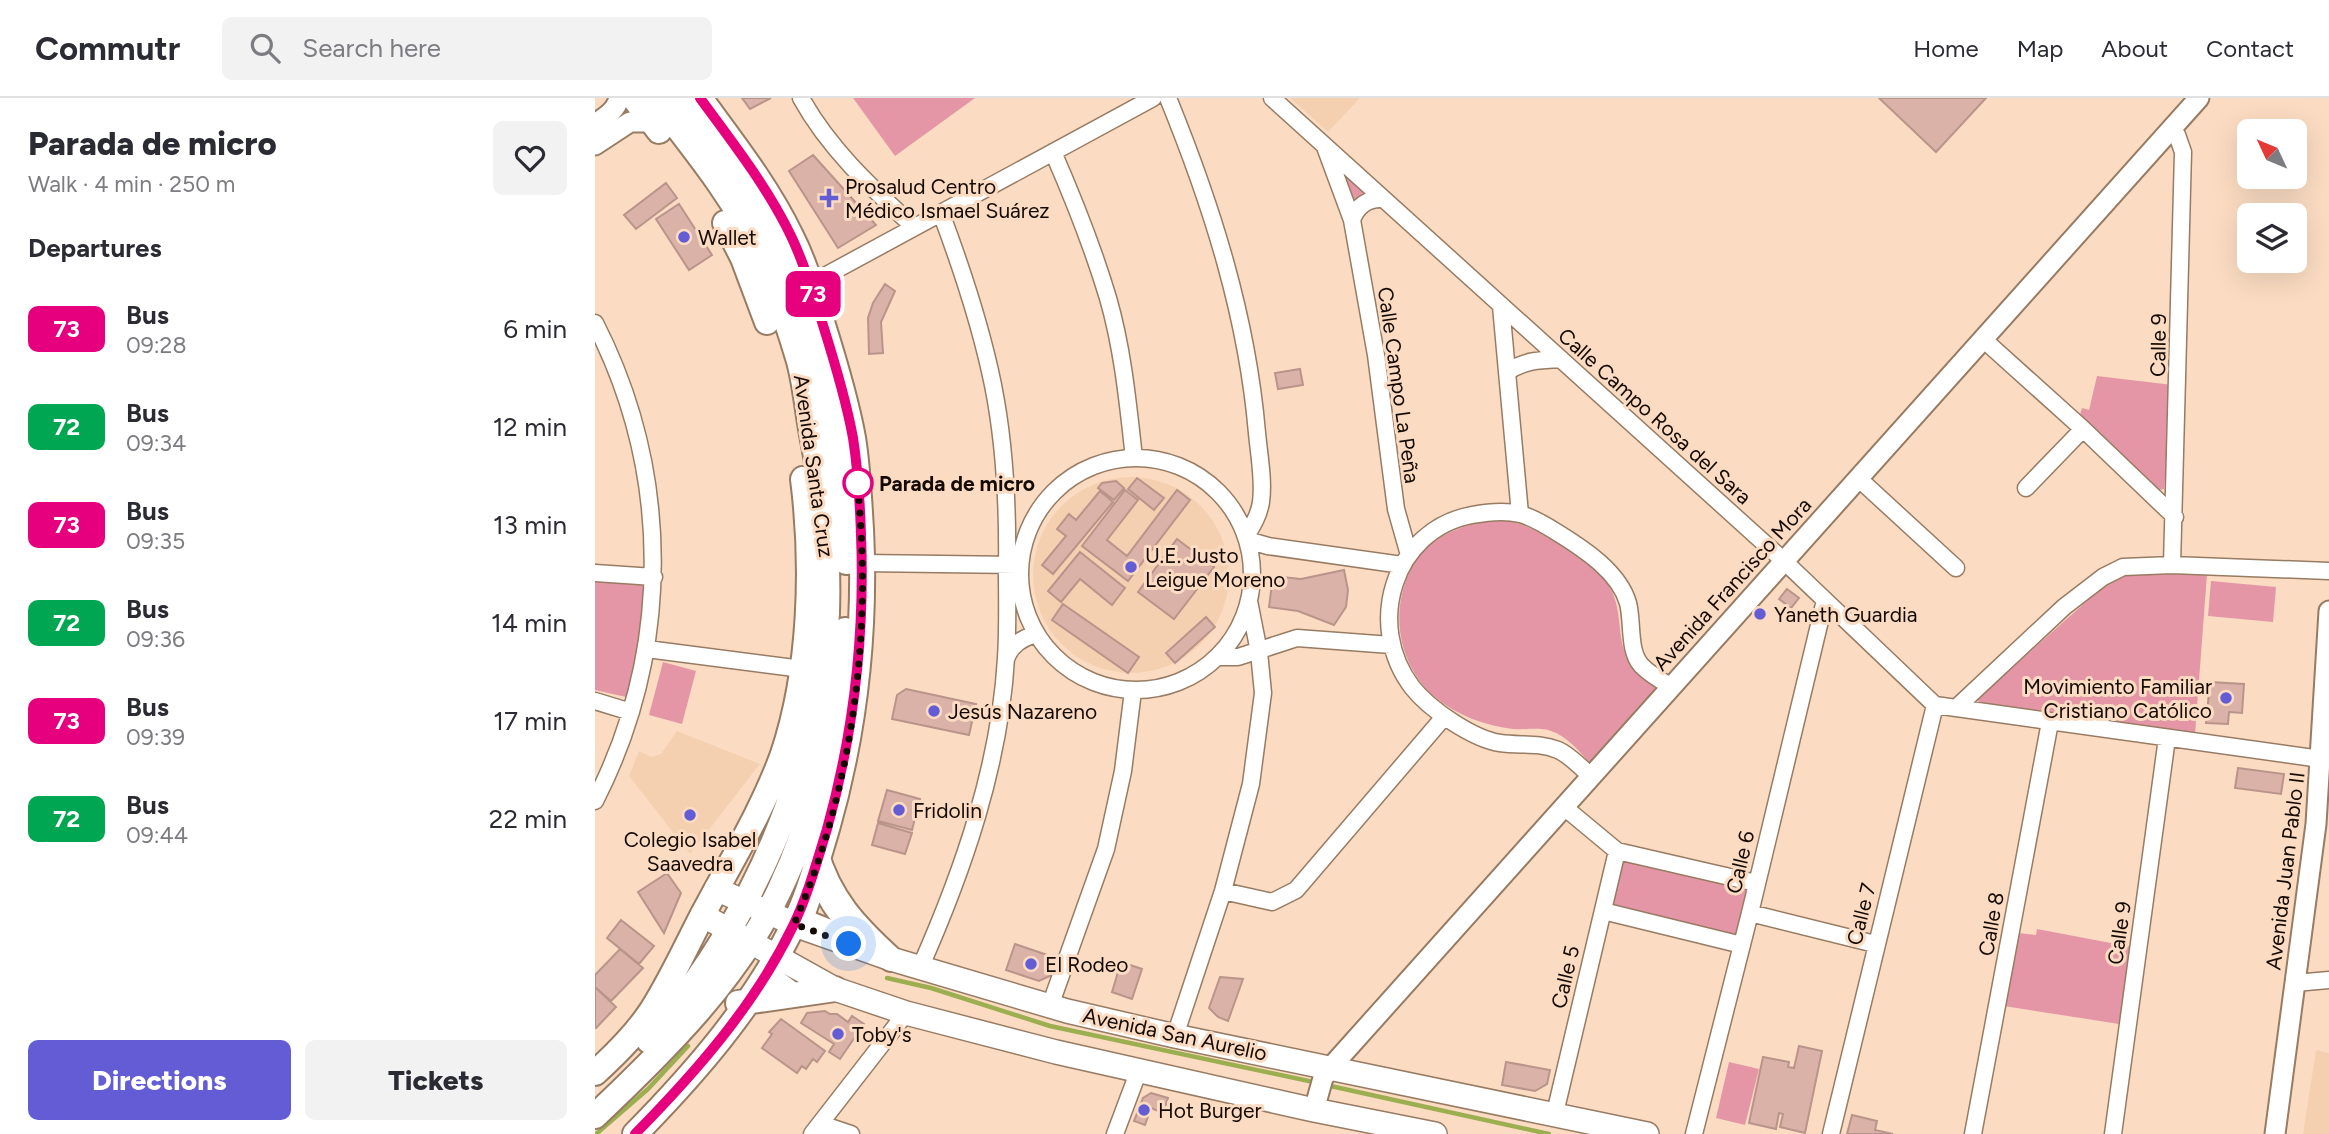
<!DOCTYPE html>
<html lang="en">
<head>
<meta charset="utf-8">
<style>
	body { margin:0; font-family:Figtree,sans-serif; background:#f2f2f3; color:#2b2b33; height:100vh; display:flex; flex-direction:column; font-size:26px; white-space:nowrap }
	* { box-sizing:border-box; margin:0 }
	p { font-size:23px; color:#7c7c81 }
	.icon { flex:none; width:38px; height:38px; fill:none; stroke:currentColor; stroke-width:2; stroke-linecap:round; stroke-linejoin:round }
	.map { position:relative; flex:1; overflow:hidden }
	.drawer { display:flex; flex-direction:column; background:#fff; width:595px }
	.drawer>* { flex:none }
	.badge { padding:0 14px; border-radius:10px; font-size:24px; line-height:46px }
	.needle { width:46px; rotate:314deg }
	.fabs { position:absolute; left:1642px; top:21px; display:grid; gap:14px }
	.fabs a { display:grid; place-items:center; width:70px; height:70px; border-radius:10px; background:#fff; box-shadow:0 7px 28px #0002; font-size:35px }
	.you { position:absolute; width:35px; height:35px; margin:-18px; border:5px solid #fff; border-radius:50%; background:#1a73e8; box-shadow:0 0 0 10px #1a73e833 }
	.map>.badge { position:absolute; translate:-50% -50%; box-shadow:0 0 0 4px #fff }
	h2 { padding:0 28px; font-size:26px; line-height:63px }
	.round { display:grid; place-items:center; flex:none; width:74px; height:74px; border-radius:10px; background:#f2f2f3 }
	.head { display:flex; align-items:center; justify-content:space-between; height:119px; padding:0 28px }
	h1 { font-size:33px; font-weight:800; line-height:52px }
	.action { display:flex; gap:14px; margin-top:auto; padding:14px 28px }
	.action a { flex:1; height:80px; border-radius:10px; background:#645cd5; color:#fff; font-size:28px; font-weight:800; line-height:80px; text-align:center }
	.action a+a { background:#f2f2f3; color:#2b2b33 }
	ul { padding:0; list-style:none }
	li { display:flex; align-items:center; gap:21px; height:98px; padding:0 28px }
	li div { flex:1 }
	li b { display:block; font-size:26px }
	li em { font-style:normal }
	li .badge { min-width:77px; font-weight:700; text-align:center }
	header { display:flex; align-items:center; gap:42px; box-sizing:border-box; height:98px; padding:0 35px; background:#fff; border-bottom:2px solid #e1e1e2 }
	header strong { font-size:33px }
	nav { display:flex; gap:38px; margin-inline-start:auto; font-size:24px }
	.search { width:490px; height:63px; background:#f2f2f3; display:flex; align-items:center; gap:18px; box-sizing:border-box; padding:0 24px; border-radius:10px; color:#7c7c81; font-size:26px }
	main { display:flex; flex:1; min-height:0 }
	.map>svg:first-child { display:block }
</style>
</head>
<body>
<header>
<strong>Commutr</strong>
<div class="search"><svg class="icon" aria-label="search" viewBox="0 0 24 24"><circle cx="10" cy="10" r="6"/><path d="M15 15l6 6"/></svg>Search here</div>
<nav><a>Home</a><a>Map</a><a>About</a><a>Contact</a></nav>
</header>
<main>
<section class="drawer">
<div class="head"><div><h1>Parada de micro</h1><p>Walk · 4 min · 250 m</p></div><a class="round"><svg class="icon" aria-label="heart" viewBox="0 0 24 24"><path d="M12 20l-8-8c-3-5 5-10 8-4 3-6 11-1 8 4z"/></svg></a></div>
<h2>Departures</h2>
<ul>
<li><span class="badge" style="background:#e6007e;color:#fff">73</span><div><b>Bus</b><p>09:28</p></div><em>6 min</em></li>
<li><span class="badge" style="background:#00a651;color:#fff">72</span><div><b>Bus</b><p>09:34</p></div><em>12 min</em></li>
<li><span class="badge" style="background:#e6007e;color:#fff">73</span><div><b>Bus</b><p>09:35</p></div><em>13 min</em></li>
<li><span class="badge" style="background:#00a651;color:#fff">72</span><div><b>Bus</b><p>09:36</p></div><em>14 min</em></li>
<li><span class="badge" style="background:#e6007e;color:#fff">73</span><div><b>Bus</b><p>09:39</p></div><em>17 min</em></li>
<li><span class="badge" style="background:#00a651;color:#fff">72</span><div><b>Bus</b><p>09:44</p></div><em>22 min</em></li>
</ul>
<div class="action"><a>Directions</a><a>Tickets</a></div>
</section>
<div class="map">
<svg width="1734" height="1036" viewBox="0 0 1734 1036">
	<rect width="100%" height="100%" fill="#fbdcc2"/>
	<path fill="#f5d0b0" d="M695 0H765L733 34Z
		M438 477a98 98 0 1 1 196 0a98 98 0 1 1-196 0Z
		M82 633 165 666 95 756 34 678 44 653 57 659 66 656Z
		M1721 952 1734 955V1036H1708Z"/>
	<path fill="#e596a6" d="M258 0H380L300 58Z
		M752 79 773 99 758 107 749 81Z
		M1502 278 1578 287 1569 391 1564 392 1484 320 1487 310 1494 312Z
		M908 421C941 429 987 452 1009 480 1040 521 1004 562 1068 585L996 667C986 655 972 638 956 633 945 629 930 632 918 631 891 628 861 617 840 599 803 568 795 514 815 473 818 466 821 459 826 454 849 432 878 424 908 421Z
		M1536 475 1612 476 1600 636 1387 609 1383 603 1385 598 1510 487Z
		M0 481 51 485 45 552 31 599 0 592Z
		M1616 483 1681 489 1678 524 1613 518Z
		M68 564 101 573 87 626 54 617Z
		M1027 759 1153 788 1141 839 1015 809Z
		M1442 831 1537 849 1524 926 1409 908 1423 835 1441 837Z
		M1134 964 1164 971 1150 1027 1121 1020Z"/>
	<g fill="none" stroke-linecap="round" stroke-linejoin="round">
		<path stroke="#9bae50" stroke-width="4.5" d="M292 880 336 890 455 928 723 985
			M731 987 954 1036
			M1 1036 53 991 93 948"/>
	</g>
	<path fill="#dab2a7" stroke="#ba948a" stroke-width="2" d="M147 0H176L155 11Z
		M1284 0H1391L1341 54Z
		M218 57 281 127 243 150 194 73Z
		M71 85 82 100 41 131 29 117Z
		M84 106 117 157 94 172 61 121Z
		M290 186 300 193 286 224 288 255 274 256 273 220 278 205Z
		M705 271 708 287 683 291 680 275Z
		M542 380 569 400 559 412 533 391Z
		M521 383 529 390 519 402 503 390 507 385Z
		M530 392 543 402 512 442 532 458 582 392 595 402 533 483 487 448Z
		M505 393 518 404 458 476 447 467 471 438 462 431 474 416 481 422Z
		M582 441 619 469 579 521 543 494Z
		M485 454 530 490 517 507 485 481 466 504 453 493Z
		M749 472 753 492 751 509 739 527 703 513 674 509 678 478 706 481Z
		M1192 491 1204 500 1196 510 1184 501Z
		M468 506 544 559 533 575 457 522Z
		M611 519 620 529 580 565 571 555Z
		M1615 584 1649 586 1647 615 1634 614 1633 626 1611 625Z
		M311 591 381 606 374 637 297 621 302 597Z
		M1643 670 1689 676 1686 696 1640 690Z
		M292 692 325 701 317 732 283 723Z
		M283 725 317 735 310 756 277 747Z
		M72 775 86 795 69 835 43 794Z
		M26 822 59 848 44 866 12 840Z
		M420 846 461 860 455 878 444 883 411 872Z
		M25 851 48 870 16 903 0 889V877Z
		M526 864 547 871 537 901 517 894Z
		M625 879 648 881 633 923 623 919 614 910Z
		M0 889 21 909 1 930 0 929Z
		M230 913 235 916H242L253 924 257 918 269 926 245 961 234 954 239 946 206 925 212 915Z
		M186 921 230 953 222 964 218 961 211 971 207 968 202 975 167 950 177 936 174 934Z
		M1204 948 1227 953 1210 1035 1185 1029 1188 1016 1184 1015 1181 1031 1154 1025 1168 959 1194 964 1193 969 1199 970Z
		M911 964 955 972 952 986 940 993 907 987Z
		M556 995 573 1000 568 1015 556 1010 550 1027 539 1023 548 1000Z
		M1257 1017 1282 1023 1280 1032 1298 1036H1252Z"/>
	<g fill="none" stroke-linecap="round" stroke-linejoin="round">
		<defs>
			<path id="pedestrian" d="M224 787C230 808 243 822 258 837L213 819Z
				M181 877 197 889 169 892Z"/>
			<path id="minor" d="M206 0C234 51 277 90 319 129
				M573 0C617 108 652 218 662 335 664 357 669 382 666 404 664 417 658 427 651 438
				M677 0 1189 463 1340 607 1726 661
				M1576 31 1582 37 1588 54 1577 467
				M730 49 757 122 781 257 801 411 814 457
				M458 54C479 102 498 150 513 200 528 252 533 306 539 360
				M757 122C762 108 773 100 788 101
				M215 186 558 0
				M906 208 925 416
				M0 225C77 376 77 552 0 703
				M1388 241 1488 331 1580 419
				M912 274C930 262 945 262 966 261
				M425 476a116 116 0 1 1 232 0a116 116 0 1 1-232 0Z
				M1263 380 1361 470
				M1431 390 1488 331
				M652 442 673 448 807 467
				M268 465 422 467
				M0 475 59 479
				M52 551 207 571
				M623 559H643L702 540 796 547
				M411 561C416 547 426 541 440 536
				M0 603 36 614
				M1361 610 1469 509 1508 479 1528 469 1577 467 1734 473
				M996 678C986 670 975 657 963 652 943 644 925 648 905 645 878 641 834 611 817 589 770 527 798 432 877 417 893 414 909 412 925 416 937 419 952 428 963 435 989 451 1024 474 1033 505 1038 524 1033 552 1046 567 1054 576 1066 582 1076 589
				M969 709 1022 753 1161 785
				M628 793 677 804 701 792 849 619
				M1008 813 1147 847
				M1155 815 1280 846
				M325 870C368 773 405 667 411 560 413 531 412 500 412 471 413 409 410 347 398 287 386 228 367 171 346 115
				M1700 885 1734 882
				M455 908 511 751 528 673 538 593
				M580 938 628 793 656 686 668 595 664 554 654 503
				M960 1015 1022 753
				M226 1026 256 1036
				M217 1036 311 915
				M520 1036 544 972
				M1099 1036 1155 815 1230 502
				M1236 1036 1340 607
				M1378 1036 1455 624
				M1518 1036 1572 640"/>
			<path id="tertiary" d="M0 26C10 19 21 13 24 0
				M0 47 35 24H57
				M719 1012 728 980 736 969 1604 0
				M1680 1036 1721 726 1734 513"/>
			<path id="secondary" d="M121 791 208 830 296 861 472 913 580 938 1052 1036
				M107 817 240 891 311 915 461 954 719 1012 840 1036"/>
			<path id="primary" d="M39 0 64 33
				M83 0C117 47 157 94 181 147 226 247 244 356 251 464
				M130 125 148 160 172 224
				M221 754C234 801 261 829 296 861
				M143 905 240 891
				M54 943C156 825 225 672 232 515 234 453 228 392 216 331 212 308 210 285 204 263 193 226 180 188 164 153 138 97 97 49 60 0
				M0 975C20 957 42 935 57 912 76 882 91 849 107 818 135 765 168 712 188 656 216 572 219 468 208 381
				M0 1018C69 953 143 880 184 793 222 713 244 620 250 532
				M40 1036C101 974 159 907 198 828 214 797 222 763 232 731 260 633 271 533 266 431 264 401 263 370 258 340 251 301 239 262 227 224 218 195 210 165 196 138 172 88 137 44 105 0"/>
		</defs>
		<use href="#pedestrian" stroke="#977b63" stroke-width="16"/>
		<use href="#minor" stroke="#977b63" stroke-width="19"/>
		<use href="#tertiary" stroke="#977b63" stroke-width="23"/>
		<use href="#secondary" stroke="#977b63" stroke-width="26"/>
		<use href="#primary" stroke="#977b63" stroke-width="28"/>
		<use href="#pedestrian" stroke="#fff" stroke-width="12"/>
		<use href="#minor" stroke="#fff" stroke-width="16"/>
		<use href="#tertiary" stroke="#fff" stroke-width="19"/>
		<use href="#secondary" stroke="#fff" stroke-width="23"/>
		<use href="#primary" stroke="#fff" stroke-width="24"/>
	</g>
	<g fill="none" stroke-linecap="round" stroke-linejoin="round">
		<defs>
			<path id="line" d="M40 1036C101 974 160 907 198 828 213 797 222 763 232 731 259 634 270 537 266 437 265 405 263 372 258 340 251 301 239 262 227 224 218 195 209 165 196 138 172 88 137 44 105 0"/>
		</defs>
		<use href="#line" stroke="#fff" stroke-width="16"/>
		<use href="#line" stroke="#e6007e" stroke-width="10"/>
		<path stroke="#140a03" stroke-width="7" stroke-dasharray="0 12.6" d="M254 846 199 826C259 689 278 531 262 383L263 385"/>
	</g>
	<g fill="#645cd5" stroke="#fbdcc2" stroke-width="2.5">
		<path d="M230.5 89.5h7v7h7v7h-7v7h-7v-7h-7v-7h7z"/>
		<circle cx="89" cy="139" r="7"/>
		<circle cx="536" cy="469" r="7"/>
		<circle cx="1165" cy="516" r="7"/>
		<circle cx="1631" cy="600" r="7"/>
		<circle cx="339" cy="613" r="7"/>
		<circle cx="304" cy="712" r="7"/>
		<circle cx="95" cy="717" r="7"/>
		<circle cx="436" cy="866" r="7"/>
		<circle cx="243" cy="936" r="7"/>
		<circle cx="549" cy="1012" r="7"/>
	</g>
	<circle fill="#fff" stroke="#e6007e" stroke-width="3.5" cx="263" cy="385" r="14"/>
	<g text-anchor="middle" dominant-baseline="central" stroke-width="6" stroke-linejoin="round" paint-order="stroke">
		<g font-size="21" fill="#140a03" stroke="#fbdcc2" text-anchor="start">
			<text x="250" y="88">Prosalud Centro<tspan x="250" dy="24">Médico Ismael Suárez</tspan></text>
			<text x="103" y="139">Wallet</text>
			<text x="550" y="457">U.E. Justo<tspan x="550" dy="24">Leigue Moreno</tspan></text>
			<text x="1179" y="516">Yaneth Guardia</text>
			<text x="1617" y="588" text-anchor="end">Movimiento Familiar<tspan x="1617" dy="24">Cristiano Católico</tspan></text>
			<text x="353" y="613">Jesús Nazareno</text>
			<text x="318" y="712">Fridolin</text>
			<text x="95" y="741" text-anchor="middle">Colegio Isabel<tspan x="95" dy="24">Saavedra</tspan></text>
			<text x="450" y="866">El Rodeo</text>
			<text x="257" y="936">Toby's</text>
			<text x="563" y="1012">Hot Burger</text>
		</g>
		<g font-size="21" fill="#140a03" stroke="#fbdcc2">
			<text transform="translate(1563 247) rotate(-89)">Calle 9</text>
			<text transform="translate(804 287) rotate(82)">Calle Campo La Peña</text>
			<text transform="translate(1060 318) rotate(42)">Calle Campo Rosa del Sara</text>
			<text transform="translate(219 368) rotate(82)">Avenida Santa Cruz</text>
			<text transform="translate(1137 486) rotate(-48)">Avenida Francisco Mora</text>
			<text transform="translate(1145 764) rotate(-77)">Calle 6</text>
			<text transform="translate(1690 773) rotate(-83)">Avenida Juan Pablo II</text>
			<text transform="translate(1266 816) rotate(-76)">Calle 7</text>
			<text transform="translate(1396 826) rotate(-80)">Calle 8</text>
			<text transform="translate(1524 835) rotate(-82)">Calle 9</text>
			<text transform="translate(970 879) rotate(-77)">Calle 5</text>
			<text transform="translate(580 936) rotate(12)">Avenida San Aurelio</text>
		</g>
		<g font-size="21" font-weight="bold" fill="#140a03" stroke="#fbdcc2" text-anchor="start">
			<text x="284" y="385">Parada de micro</text>
		</g>
	</g>
</svg>
<div class="fabs">
<a><svg class="needle" viewBox="-14 -14 28 28"><path d="M0-13l5 13h-10z" fill="#e53935"/><path d="M0 13l5-13h-10z" fill="#7c7c81"/></svg></a>
<a><svg class="icon" aria-label="layers" viewBox="0 0 24 24"><path d="M12 4l9 5-9 5-9-5zM3 14l9 5 9-5"/></svg></a>
</div>
<div class="you" style="left:254px;top:846px"></div>
<b class="badge" style="left:218px;top:196px;background:#e6007e;color:#fff">73</b>
</div>
</main>
</body>
</html>
